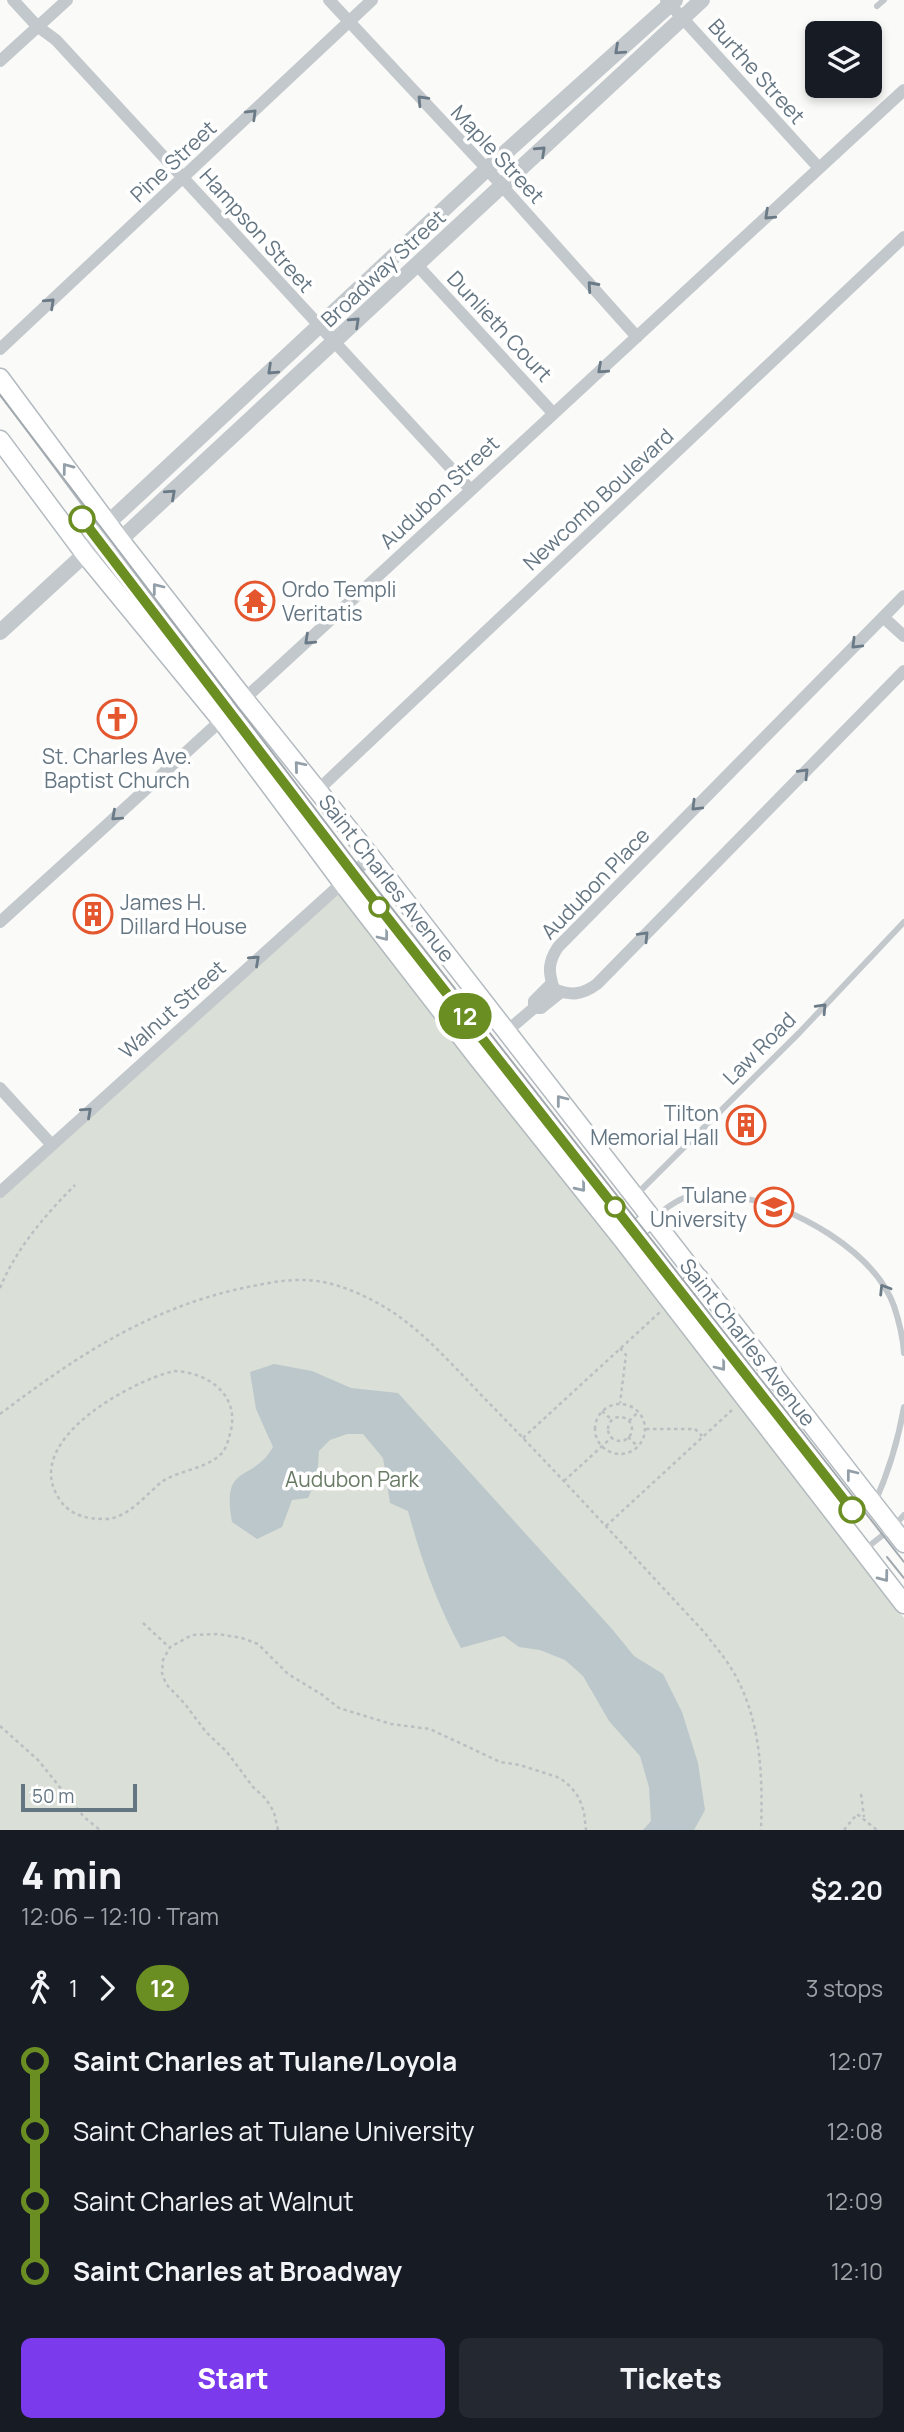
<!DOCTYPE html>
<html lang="en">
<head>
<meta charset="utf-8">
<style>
	body { margin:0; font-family:Manrope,sans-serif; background:#242831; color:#f1f3f6; height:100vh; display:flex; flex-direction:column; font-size:26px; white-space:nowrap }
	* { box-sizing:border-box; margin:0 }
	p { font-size:23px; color:#9ea1a6 }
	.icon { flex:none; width:38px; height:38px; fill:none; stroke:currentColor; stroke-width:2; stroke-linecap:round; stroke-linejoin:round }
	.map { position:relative; height:1830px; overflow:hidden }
	.side { display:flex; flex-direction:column; background:#171b24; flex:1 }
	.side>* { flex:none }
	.badge { padding:0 14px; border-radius:23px; font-size:24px; line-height:46px }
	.fabs { position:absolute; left:805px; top:21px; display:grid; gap:14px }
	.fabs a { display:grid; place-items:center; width:77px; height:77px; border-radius:10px; background:#171b24; box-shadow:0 4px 10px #0003; font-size:35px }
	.scale { position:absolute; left:21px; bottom:18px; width:116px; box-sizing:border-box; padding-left:7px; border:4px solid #657683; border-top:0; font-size:19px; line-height:24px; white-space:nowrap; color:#657683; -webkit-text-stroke:5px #fff; paint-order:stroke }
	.map>.badge { position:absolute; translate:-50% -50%; box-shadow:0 0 0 4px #fff }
	.legs { display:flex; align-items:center; gap:10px; height:77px; padding:0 21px; font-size:23px }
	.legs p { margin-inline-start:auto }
	.head { display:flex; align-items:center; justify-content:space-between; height:119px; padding:0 21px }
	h1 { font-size:38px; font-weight:800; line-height:52px }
	.button { display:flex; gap:14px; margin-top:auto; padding:14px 21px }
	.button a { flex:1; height:80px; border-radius:10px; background:#7c3aed; color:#fff; font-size:28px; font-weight:800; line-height:80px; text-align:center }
	.button a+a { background:#242831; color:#f1f3f6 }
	ul { padding:0 21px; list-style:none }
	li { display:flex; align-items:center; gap:24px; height:70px; font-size:26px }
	li i { display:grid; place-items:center; width:10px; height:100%; margin:0 9px; background:currentColor }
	li i::after { content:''; width:18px; height:18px; margin:-9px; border:5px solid; border-radius:50%; background:#171b24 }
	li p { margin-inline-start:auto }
	li:first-child i { background:linear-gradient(#0000 50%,currentColor 0) }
	li:last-child i { background:linear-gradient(currentColor 50%,#0000 0) }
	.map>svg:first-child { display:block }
</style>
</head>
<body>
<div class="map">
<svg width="904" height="1830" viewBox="0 0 904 1830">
	<rect width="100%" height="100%" fill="#fafaf8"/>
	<path fill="#dadfd7" d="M338 890 470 1063 617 1246 904 1618V1830H0V1193Z"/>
	<path fill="#bbc7cb" d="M274 1364 312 1371 351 1388 398 1393 612 1629 634 1656 663 1674 682 1712 698 1763 705 1810 694 1830H643L651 1821 649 1787 640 1756 609 1721 583 1676 565 1660 540 1650 519 1647 504 1636 461 1648C437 1604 421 1559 408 1511L390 1503 383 1458 363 1434H347L330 1440 319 1451 317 1478 308 1498 292 1500 282 1527 257 1539 232 1522C221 1461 252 1484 273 1447L256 1409 250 1372Z"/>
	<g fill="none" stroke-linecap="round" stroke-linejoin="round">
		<defs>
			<path id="secondary" d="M0 378 120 540 245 700 371 857 904 1543
				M0 440 85 554 222 721 347 889 477 1057 623 1240 904 1604
				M623 1240 652 1218
				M671 1302 699 1278
				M745 1398 773 1373"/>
		</defs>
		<use href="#secondary" stroke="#b3babf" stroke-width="21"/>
		<path stroke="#bbbfc2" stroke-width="2.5" stroke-dasharray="3.5 3.5" stroke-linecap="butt" d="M0 1288C16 1249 45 1215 75 1185
			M620 1348 626 1355 620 1403
			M174 1371C206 1372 239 1393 231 1430 229 1437 227 1448 221 1454 206 1469 180 1470 163 1481 146 1494 129 1518 106 1519 87 1519 71 1516 60 1500 19 1442 129 1382 174 1371Z
			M595 1429a25 25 0 1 1 50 0a25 25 0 1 1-50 0Z
			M602 1411 612 1420
			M0 1414C77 1356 147 1309 243 1288 263 1284 285 1279 306 1280 336 1281 370 1297 394 1313 432 1339 462 1376 494 1408 566 1482 635 1558 705 1633 713 1644 723 1655 731 1668 761 1717 763 1774 761 1830
			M608 1429a12 12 0 1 1 24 0a12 12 0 1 1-24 0Z
			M629 1421 639 1411
			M646 1429H695L702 1436
			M628 1437 638 1447
			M523 1438 660 1312
			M564 1481 612 1437
			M606 1526 732 1410
			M143 1623 169 1647
			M0 1726 38 1760 84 1817 100 1830
			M861 1794 864 1817
			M278 1830 274 1812 266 1799 253 1787 227 1752 206 1732 185 1704 166 1684 162 1673 163 1660 170 1647 192 1635 218 1634 242 1638 258 1644 288 1674 321 1694 339 1708 391 1724 430 1729 500 1762 520 1765 560 1778 571 1787 579 1798 584 1812 586 1830
			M844 1830 857 1814 877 1830"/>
		<path stroke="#c3c8cc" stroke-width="6" d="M877 6 884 0
			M637 1194 799 1033 904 922
			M652 1218C662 1212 673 1202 684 1198 700 1193 722 1195 737 1197 793 1205 874 1251 894 1306 899 1321 903 1338 904 1353
			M875 1502C889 1471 898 1441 904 1407
			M864 1550 893 1527 904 1515"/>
		<path stroke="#c3c8cc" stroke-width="12" d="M13 0 37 26 56 40 470 489
			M329 0 487 169 637 337
			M666 0 819 168
			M0 61 67 0
			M417 265 553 413
			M0 349 372 0
			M904 596 558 947C548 962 548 972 554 989 571 996 582 995 597 984L904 671
			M883 617 904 636
			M318 790 904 237
			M0 922C304 647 603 367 904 90
			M534 1008H541L561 992
			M534 1008V1001L552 983
			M507 1031 534 1008
			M0 1088 51 1144
			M0 1192 371 857"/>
		<path stroke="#c3c8cc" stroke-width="16" d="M88 553 120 540 702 0
			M0 632 85 554 108 523 487 169 675 0"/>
		<use href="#secondary" stroke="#fff" stroke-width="18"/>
		<path stroke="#a2aab0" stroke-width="2" d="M0 395 351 856 904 1562
			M467 1019 510 1074
			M887 1557 904 1578"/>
	</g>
	<defs><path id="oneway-chevron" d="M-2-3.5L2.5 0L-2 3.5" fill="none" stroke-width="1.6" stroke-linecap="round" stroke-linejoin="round" transform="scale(1.75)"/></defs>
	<g stroke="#6a7a87">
		<use href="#oneway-chevron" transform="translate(619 50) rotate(138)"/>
		<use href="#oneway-chevron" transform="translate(422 100) rotate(-133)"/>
		<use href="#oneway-chevron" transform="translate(252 114) rotate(-44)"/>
		<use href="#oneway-chevron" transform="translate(541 151) rotate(-43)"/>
		<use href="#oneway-chevron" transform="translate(769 215) rotate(137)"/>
		<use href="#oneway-chevron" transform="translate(592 286) rotate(-132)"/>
		<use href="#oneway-chevron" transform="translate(50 303) rotate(-43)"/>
		<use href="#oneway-chevron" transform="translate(355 322) rotate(-43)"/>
		<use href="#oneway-chevron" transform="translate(602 369) rotate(138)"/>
		<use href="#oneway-chevron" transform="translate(272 370) rotate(137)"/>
		<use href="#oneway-chevron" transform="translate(171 494) rotate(-42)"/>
		<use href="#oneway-chevron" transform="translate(309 640) rotate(137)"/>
		<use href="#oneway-chevron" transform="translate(856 644) rotate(135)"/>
		<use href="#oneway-chevron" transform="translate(804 773) rotate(-46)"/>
		<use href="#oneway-chevron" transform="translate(696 806) rotate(135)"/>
		<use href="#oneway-chevron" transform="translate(116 816) rotate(138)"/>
		<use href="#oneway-chevron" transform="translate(644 936) rotate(-46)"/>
		<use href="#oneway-chevron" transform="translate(255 960) rotate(-42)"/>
		<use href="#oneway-chevron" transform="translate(822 1008) rotate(-47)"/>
		<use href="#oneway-chevron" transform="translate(87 1112) rotate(-42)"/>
		<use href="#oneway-chevron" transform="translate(884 1289) rotate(-122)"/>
	</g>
	<g stroke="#939fa8">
		<use href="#oneway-chevron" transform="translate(67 468) rotate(-127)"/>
		<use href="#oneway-chevron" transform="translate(157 588) rotate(-128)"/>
		<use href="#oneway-chevron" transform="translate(299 766) rotate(-130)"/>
		<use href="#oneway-chevron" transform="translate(384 936) rotate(52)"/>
		<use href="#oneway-chevron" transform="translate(561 1100) rotate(-128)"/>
		<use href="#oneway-chevron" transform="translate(581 1187) rotate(51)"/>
		<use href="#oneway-chevron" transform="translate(721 1366) rotate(52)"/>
		<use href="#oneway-chevron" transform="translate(851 1474) rotate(-128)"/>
		<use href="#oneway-chevron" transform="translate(884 1577) rotate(53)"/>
	</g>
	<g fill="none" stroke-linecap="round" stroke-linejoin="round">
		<defs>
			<path id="line-1" d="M82 519 368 893 852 1510"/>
		</defs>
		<use href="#line-1" stroke="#fff" stroke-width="16"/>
		<use href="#line-1" stroke="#6b8e23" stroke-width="10"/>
	</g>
	<defs>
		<symbol id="temple-ring" viewBox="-11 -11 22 22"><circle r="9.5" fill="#fff" stroke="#e4572e" stroke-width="1.5"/><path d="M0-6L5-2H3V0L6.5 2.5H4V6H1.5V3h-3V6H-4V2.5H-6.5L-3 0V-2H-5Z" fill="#e4572e"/></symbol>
		<symbol id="church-ring" viewBox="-11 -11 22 22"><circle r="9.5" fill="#fff" stroke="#e4572e" stroke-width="1.5"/><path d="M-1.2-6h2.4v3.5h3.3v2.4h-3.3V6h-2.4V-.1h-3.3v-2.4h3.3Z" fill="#e4572e"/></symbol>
		<symbol id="building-ring" viewBox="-11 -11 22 22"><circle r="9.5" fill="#fff" stroke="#e4572e" stroke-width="1.5"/><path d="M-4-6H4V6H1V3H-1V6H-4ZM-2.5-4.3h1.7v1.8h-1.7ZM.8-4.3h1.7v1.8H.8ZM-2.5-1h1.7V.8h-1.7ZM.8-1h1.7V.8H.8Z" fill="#e4572e"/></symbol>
		<symbol id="university-ring" viewBox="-11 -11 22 22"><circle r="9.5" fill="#fff" stroke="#e4572e" stroke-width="1.5"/><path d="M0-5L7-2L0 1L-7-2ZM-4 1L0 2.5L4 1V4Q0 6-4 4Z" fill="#e4572e"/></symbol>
	</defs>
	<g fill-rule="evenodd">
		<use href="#temple-ring" x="233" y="579" width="44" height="44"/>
		<use href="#church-ring" x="95" y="697" width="44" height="44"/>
		<use href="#building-ring" x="71" y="892" width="44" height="44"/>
		<use href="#building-ring" x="724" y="1103" width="44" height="44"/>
		<use href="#university-ring" x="752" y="1185" width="44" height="44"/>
	</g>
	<g fill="#fff" stroke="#6b8e23" stroke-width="3.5">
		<circle cx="82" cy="519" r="12"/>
		<circle cx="379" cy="907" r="9"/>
		<circle cx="615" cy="1207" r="9"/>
		<circle cx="852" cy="1510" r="12"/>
	</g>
	<g text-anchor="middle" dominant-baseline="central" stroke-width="7" stroke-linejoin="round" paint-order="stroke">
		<g font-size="21" fill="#657683" stroke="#fff">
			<text transform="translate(757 71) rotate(48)">Burthe Street</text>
			<text transform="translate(498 154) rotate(47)">Maple Street</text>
			<text transform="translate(173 161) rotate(-43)">Pine Street</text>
			<text transform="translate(257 230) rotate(48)">Hampson Street</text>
			<text transform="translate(383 268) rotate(-43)">Broadway Street</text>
			<text transform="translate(500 326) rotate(47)">Dunlieth Court</text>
			<text transform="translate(439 492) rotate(-43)">Audubon Street</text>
			<text transform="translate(598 499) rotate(-43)">Newcomb Boulevard</text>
			<text transform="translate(387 878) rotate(52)">Saint Charles Avenue</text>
			<text transform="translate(595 883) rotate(-46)">Audubon Place</text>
			<text transform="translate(172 1009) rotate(-42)">Walnut Street</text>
			<text transform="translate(759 1048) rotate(-45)">Law Road</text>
			<text transform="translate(748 1342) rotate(52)">Saint Charles Avenue</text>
		</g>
		<g font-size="21" fill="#657683" stroke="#fff" text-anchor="start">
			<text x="282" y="589">Ordo Templi<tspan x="282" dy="24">Veritatis</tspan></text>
			<text x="117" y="756" text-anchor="middle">St. Charles Ave.<tspan x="117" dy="24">Baptist Church</tspan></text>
			<text x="120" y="902">James H.<tspan x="120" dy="24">Dillard House</tspan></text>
			<text x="719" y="1113" text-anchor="end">Tilton<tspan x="719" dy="24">Memorial Hall</tspan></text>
			<text x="747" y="1195" text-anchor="end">Tulane<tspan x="747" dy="24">University</tspan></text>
		</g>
		<g font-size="21" fill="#687a64" stroke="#fff">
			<text x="352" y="1479">Audubon Park</text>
		</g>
	</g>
</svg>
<div class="fabs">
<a><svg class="icon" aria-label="layers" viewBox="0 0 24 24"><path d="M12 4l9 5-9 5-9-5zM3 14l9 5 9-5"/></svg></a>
</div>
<div class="scale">50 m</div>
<b class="badge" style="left:465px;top:1016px;background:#6b8e23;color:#fff">12</b>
</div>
<section class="side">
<div class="head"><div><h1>4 min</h1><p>12:06 – 12:10 · Tram</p></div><b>$2.20</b></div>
<div class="legs"><svg class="icon" aria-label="walk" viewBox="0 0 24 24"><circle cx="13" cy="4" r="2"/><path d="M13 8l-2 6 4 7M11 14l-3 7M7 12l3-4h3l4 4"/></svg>1<svg class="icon" aria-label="forward" viewBox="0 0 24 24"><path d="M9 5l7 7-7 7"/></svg><b class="badge" style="background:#6b8e23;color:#fff">12</b><p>3 stops</p></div>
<ul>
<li><i style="color:#6b8e23"></i><b>Saint Charles at Tulane/Loyola</b><p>12:07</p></li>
<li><i style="color:#6b8e23"></i><span>Saint Charles at Tulane University</span><p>12:08</p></li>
<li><i style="color:#6b8e23"></i><span>Saint Charles at Walnut</span><p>12:09</p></li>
<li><i style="color:#6b8e23"></i><b>Saint Charles at Broadway</b><p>12:10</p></li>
</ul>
<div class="button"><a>Start</a><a>Tickets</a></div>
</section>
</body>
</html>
